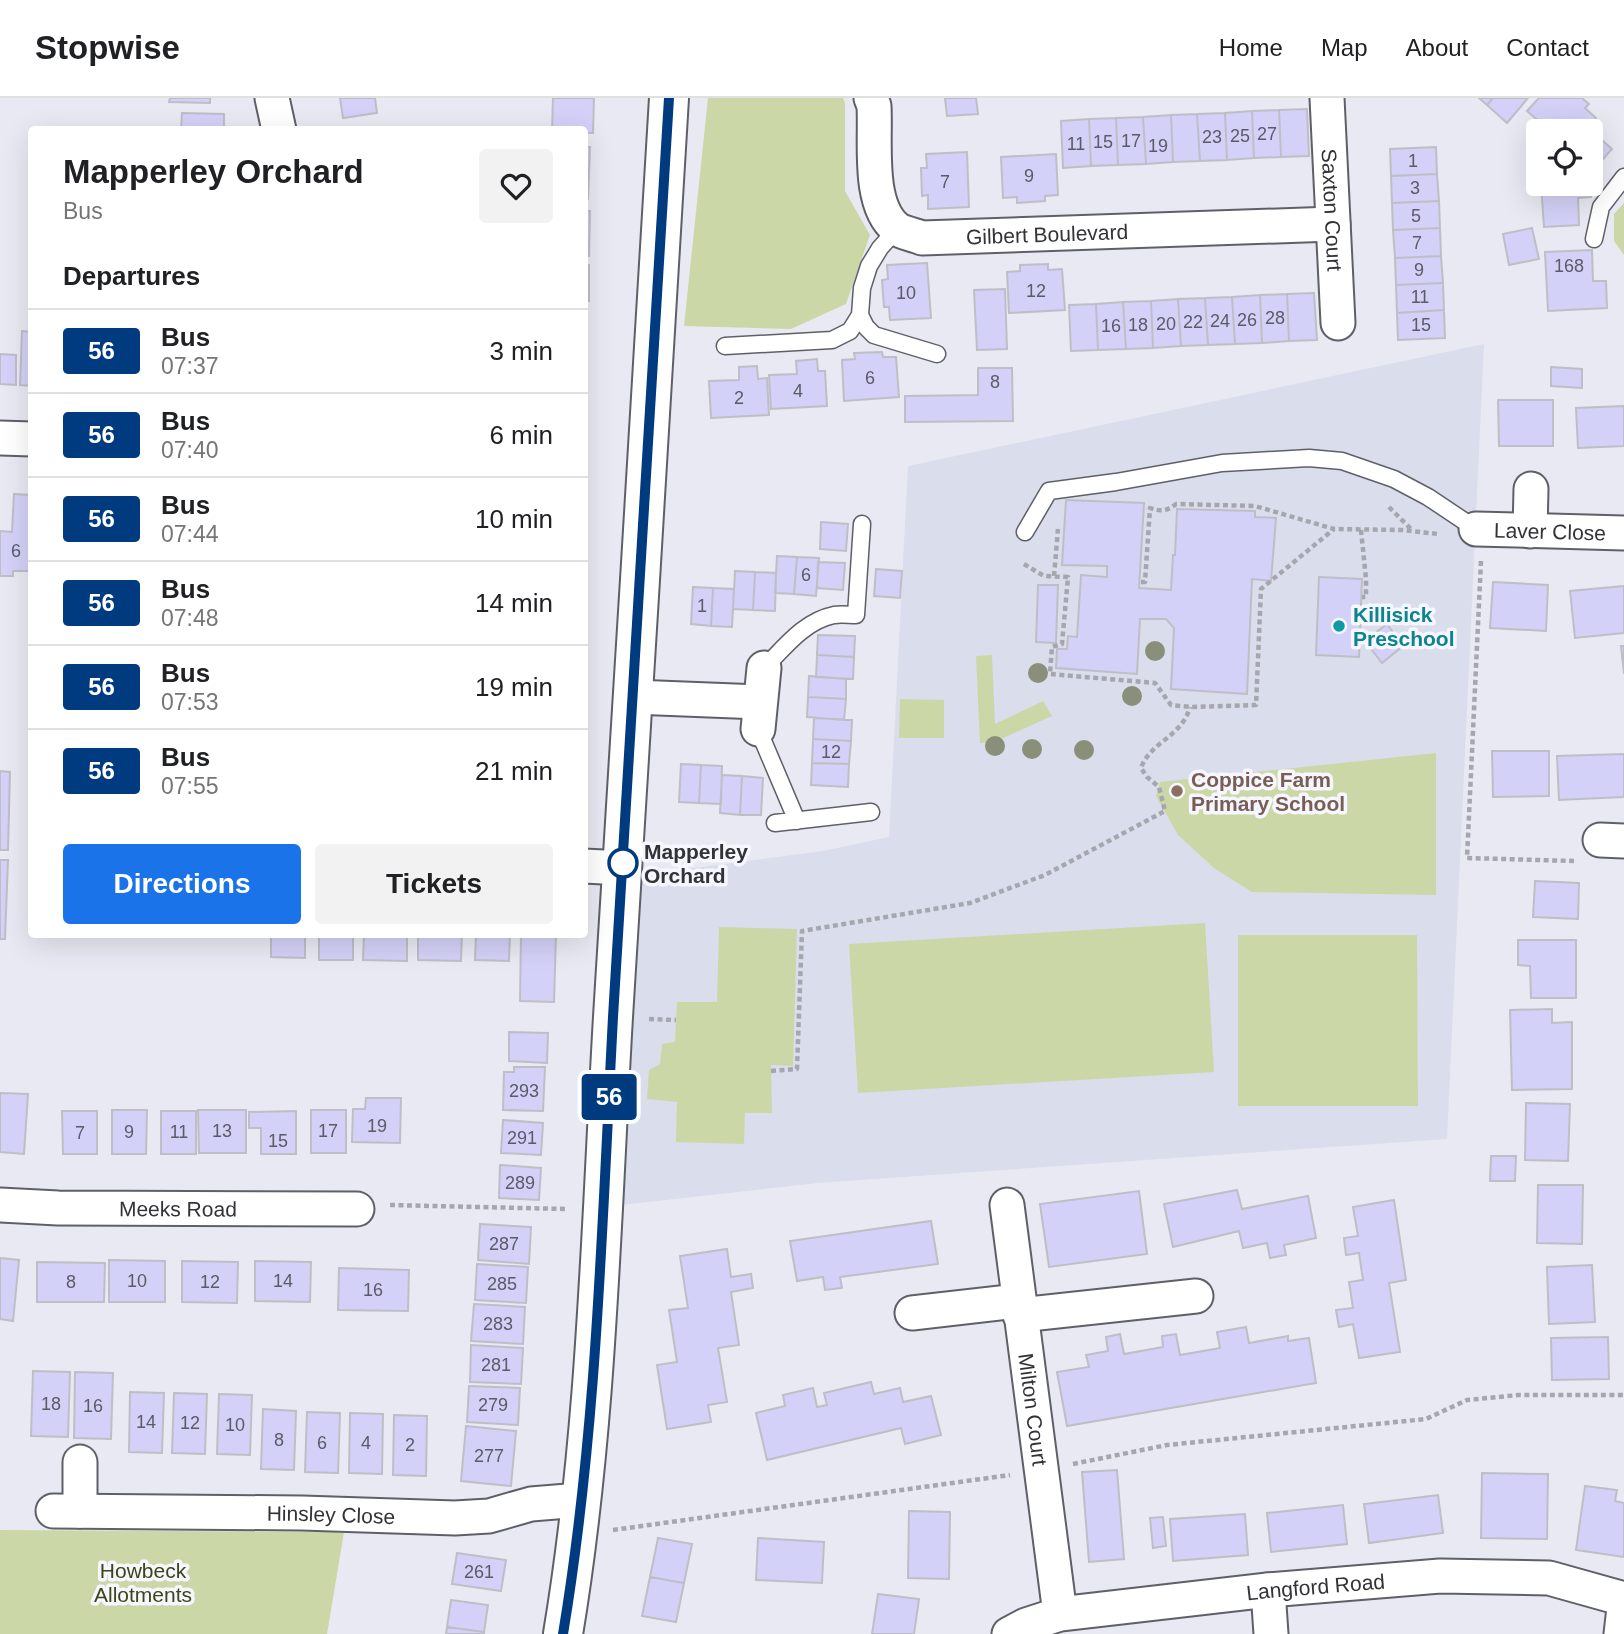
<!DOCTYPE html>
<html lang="en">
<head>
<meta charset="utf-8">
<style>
	body { margin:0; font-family:Helvetica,sans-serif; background:#f2f2f2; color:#202124; height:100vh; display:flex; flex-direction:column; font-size:26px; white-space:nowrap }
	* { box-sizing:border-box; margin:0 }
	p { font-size:23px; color:#757577 }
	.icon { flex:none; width:38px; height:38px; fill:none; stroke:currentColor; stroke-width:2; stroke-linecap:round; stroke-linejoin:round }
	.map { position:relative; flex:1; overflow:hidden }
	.drawer { position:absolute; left:28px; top:28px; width:560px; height:812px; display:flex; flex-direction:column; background:#fff; border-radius:7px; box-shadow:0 7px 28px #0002 }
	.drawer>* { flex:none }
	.badge { padding:0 14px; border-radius:5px; font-size:24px; line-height:46px }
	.tools { position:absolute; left:1526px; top:21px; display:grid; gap:14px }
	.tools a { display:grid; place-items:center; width:77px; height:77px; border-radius:7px; background:#fff; box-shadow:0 7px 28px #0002; font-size:35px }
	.map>.badge { position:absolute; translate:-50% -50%; box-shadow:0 0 0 4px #fff }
	h2 { padding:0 35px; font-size:26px; line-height:63px }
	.round { display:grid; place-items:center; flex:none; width:74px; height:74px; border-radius:7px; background:#f2f2f2 }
	.head { display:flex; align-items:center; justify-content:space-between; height:119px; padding:0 35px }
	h1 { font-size:33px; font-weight:800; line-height:52px }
	.action { display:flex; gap:14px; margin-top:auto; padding:14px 35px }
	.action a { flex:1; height:80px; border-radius:7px; background:#1a73e8; color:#fff; font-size:28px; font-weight:800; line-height:80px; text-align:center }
	.action a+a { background:#f2f2f2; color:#202124 }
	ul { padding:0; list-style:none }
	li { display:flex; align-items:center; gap:21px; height:84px; padding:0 35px; border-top:2px solid #e0e0e0 }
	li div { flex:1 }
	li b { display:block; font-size:26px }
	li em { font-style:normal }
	li .badge { min-width:77px; font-weight:700; text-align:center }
	header { display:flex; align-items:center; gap:42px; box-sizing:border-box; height:98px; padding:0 35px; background:#fff; border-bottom:2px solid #e0e0e0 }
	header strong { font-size:33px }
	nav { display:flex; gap:38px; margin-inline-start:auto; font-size:24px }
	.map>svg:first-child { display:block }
</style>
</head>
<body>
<header>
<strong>Stopwise</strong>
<nav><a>Home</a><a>Map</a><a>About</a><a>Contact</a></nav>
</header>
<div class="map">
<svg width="1624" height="1536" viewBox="0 0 1624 1536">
	<rect width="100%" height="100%" fill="#e8e9f2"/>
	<path fill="#daddeb" d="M1484 246 1447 1041 817 1085 621 1107 641 777 823 753 889 739 908 368Z"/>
	<path fill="#ccd7a7" d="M708 0H843L845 5V93L870 137 846 206 791 231 684 228Z
		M1624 105V157L1614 143V116Z
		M992 557 995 626 1043 603 1052 618 994 644 980 645 976 558Z
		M900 601 944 602V640H899Z
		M1436 655V797L1252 794 1214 770 1178 737 1156 698 1160 684Z
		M1205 825 1214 974 858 995 849 846Z
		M719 829 797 831 793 968 771 967 772 1015H745L744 1046 676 1044 677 1004 647 1001 649 972 660 966 662 946 675 944 677 904H717Z
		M1238 837H1417L1418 1008H1238Z
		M0 1432 344 1434 327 1536H0Z"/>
	<path fill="#d3d1f7" stroke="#bebec6" stroke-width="2" d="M170 0H210V5L169 4Z
		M340 0H375L377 15 343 20Z
		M553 0H594L593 35H584V32H552Z
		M945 0H976L978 16 947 18Z
		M1479 0H1493L1487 7Z
		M1493 0H1528L1507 25 1487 7Z
		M1539 0H1582L1589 6 1585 10 1596 20 1584 33H1550L1527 13Z
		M1307 11 1309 58 1281 59 1279 12Z
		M1279 12 1281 59 1254 60 1252 13Z
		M1252 13 1254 60 1227 62 1225 15Z
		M182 15 224 16V32H181Z
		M1225 15 1227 62 1200 63 1197 16Z
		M1197 16 1200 63 1173 64 1171 17Z
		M1171 17 1173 64 1146 66 1143 19Z
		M1143 19 1146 66 1118 67 1116 20Z
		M1116 20 1118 67 1091 68 1089 21Z
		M1089 21 1091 68 1063 70 1061 23Z
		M1591 32 1612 51 1593 72 1591 70Z
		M584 49H590L588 101H584Z
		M1436 49 1437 76 1391 78 1390 51Z
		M967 54 969 109 928 111V97L922 98 921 70H927L926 56Z
		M1056 56 1058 97 1045 98V103L1017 105V99L1003 100 1001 59Z
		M1437 76 1439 103 1392 105 1391 78Z
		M1541 86H1590L1591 99 1578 100 1579 127 1544 129Z
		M1439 103 1440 130 1393 132 1392 105Z
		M584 113H590L589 158H584Z
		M1440 130 1441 158 1395 160 1393 132Z
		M1532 130 1539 161 1509 167 1503 136Z
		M1592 152 1593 183H1606L1607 210 1548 213 1545 154Z
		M1441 158 1443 185 1396 187 1395 160Z
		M927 165 931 220 890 222 889 209H884L882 182 888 181 887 167Z
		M1048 166V172L1062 171 1065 212 1009 215 1007 174 1020 173V167Z
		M584 167H589V203H584Z
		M1443 185 1444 212 1397 215 1396 187Z
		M1005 191 1007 251 977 252 974 192Z
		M1314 195 1317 242 1289 243 1287 196Z
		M1287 196 1289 243 1262 245 1260 197Z
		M1260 197 1262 245 1235 246 1232 199Z
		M1232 199 1235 246 1208 247 1205 200Z
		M1205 200 1208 247 1181 248 1178 201Z
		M1178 201 1181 248 1153 250 1151 203Z
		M1151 203 1153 250 1126 251 1123 204Z
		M1123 204 1126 251 1098 252 1096 206Z
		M1096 206 1098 252 1071 253 1069 207Z
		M1444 212 1445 240 1398 242 1397 215Z
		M22 233 32 234V288L20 287Z
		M882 254 883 259H896L899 299 844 303 842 262 855 261 854 255Z
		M0 256 16 257V287L0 286Z
		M817 261 818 273H825L827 308 771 311 769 277 797 276 796 263Z
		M757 268 758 281 767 280 769 317 711 320 709 283 739 282V269Z
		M1551 269 1582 271V290L1551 288Z
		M978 270H1012L1013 323 905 324V298L978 297Z
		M1498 302H1553V348H1499Z
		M1624 308V348L1578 350 1576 310Z
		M14 396 32 397V473H13V478H0V433L12 434Z
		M1066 402 1144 405 1139 490 1171 492 1173 457H1175L1177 411 1255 413V419L1276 420 1271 483 1252 481 1247 596 1171 591 1174 530 1166 521H1140L1137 576 1056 570 1057 551H1067L1068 538 1077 539 1081 477 1107 479V468L1062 467Z
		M821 424 848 426 846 453 820 451Z
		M777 458 797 459 794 496 775 495Z
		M797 459 819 460 816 498 794 496Z
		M818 464 845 465 843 492 817 490Z
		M876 471 902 473 900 500 874 498Z
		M735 473 755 474 753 512 733 511Z
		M755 474 776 475 775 513 753 512Z
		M1319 479 1362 481 1359 559 1316 557Z
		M1493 484 1548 487 1546 533 1490 530Z
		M1038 487H1058L1056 545 1036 544Z
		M1624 488V535L1575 540 1570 493Z
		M693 489 713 490 711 528 691 526Z
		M713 490 734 491 732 529 711 528Z
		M1387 526 1403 548 1382 565 1365 543Z
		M818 537 855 538 854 559 817 557Z
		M1621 548H1624V576Z
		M817 557 854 559 853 581 816 579Z
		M809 578 846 581V601L808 599Z
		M808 599 846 601 844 622 807 619Z
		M814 620 852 622 851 643 813 641Z
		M813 641 851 643 849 666 812 665Z
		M1492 653H1549V698L1493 699Z
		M1624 656V699L1559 702 1557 658Z
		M812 665 849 666 848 689 811 687Z
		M681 666 701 667 699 705 679 704Z
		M701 667 722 668 721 706 699 705Z
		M0 673 10 674 8 752H0Z
		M722 677 742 678 740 717 720 715Z
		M742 678 763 680 761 717H740Z
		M0 762H8L5 841H0Z
		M1535 783 1579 785 1578 821 1533 819Z
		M271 836H305V860L271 859Z
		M319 836H353V862H319Z
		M364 836H407V863L363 862Z
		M418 836H462L461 863 418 862Z
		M476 836H510L509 863 475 862Z
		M521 836H556L554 904 520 903Z
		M1518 842H1576V900H1531L1530 868 1518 867Z
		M1552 911V925L1572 924V991L1512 992 1510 912Z
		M509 934 548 935 547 965 509 963Z
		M514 969H545L543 1013 503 1012 504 974H514Z
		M0 995 28 996 24 1056 0 1054Z
		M366 1000H401L400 1045 352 1044 353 1011H365Z
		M1526 1005 1570 1006 1568 1063 1525 1062Z
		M112 1012H147L146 1056H112Z
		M198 1012H246V1055H199Z
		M311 1012H346V1055H311Z
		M62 1013H97V1056H63Z
		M161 1013H196V1056H161Z
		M296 1013V1056H261V1030H249V1014Z
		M503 1022 543 1025 541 1057 501 1055Z
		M1491 1058H1516L1515 1083H1490Z
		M500 1067 541 1070 539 1102 499 1100Z
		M1538 1087H1583L1582 1146 1537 1145Z
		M1237 1092 1242 1111 1308 1098 1316 1140 1284 1147 1286 1157 1270 1160 1267 1145 1243 1150 1239 1133 1173 1149 1164 1106Z
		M1139 1093 1147 1156 1049 1169 1040 1106Z
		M1394 1102 1406 1182 1389 1185 1400 1254 1359 1260 1353 1226 1339 1229 1336 1212 1353 1210 1349 1184 1363 1182 1359 1155 1346 1157 1344 1140 1358 1138 1353 1109Z
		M931 1123 938 1166 840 1179 842 1190 825 1192 823 1179 797 1183 790 1143Z
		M480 1126 531 1129 529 1166 478 1162Z
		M727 1151 731 1179 751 1176 753 1190 731 1194 739 1247 718 1250 727 1304 708 1307 711 1324 667 1331 657 1267 677 1264 669 1212 688 1210 680 1158Z
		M0 1160 19 1162 13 1223 0 1221Z
		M109 1162 165 1163V1204H109Z
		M182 1163 238 1164 237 1205 182 1204Z
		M255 1163 311 1164 310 1204 255 1203Z
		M37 1164 105 1165 104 1204H37Z
		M477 1166 528 1169 526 1205 475 1202Z
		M1592 1167 1595 1224 1549 1226 1547 1169Z
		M339 1170 409 1172 408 1213 338 1212Z
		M474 1206 525 1209 523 1246 471 1243Z
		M1246 1229 1249 1245 1288 1238V1243L1309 1240 1316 1285 1067 1328 1057 1274 1089 1269 1086 1257 1108 1253 1106 1239 1120 1236 1124 1256 1163 1249 1162 1238 1176 1236 1180 1257 1220 1250 1217 1234Z
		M1608 1239 1609 1281 1552 1282 1551 1240Z
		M471 1247 523 1250 521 1286 470 1284Z
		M33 1273 70 1274 68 1339 31 1338Z
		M75 1274 113 1275 111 1341 74 1340Z
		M871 1284 874 1296 900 1290 903 1304 931 1298 941 1337 905 1346 901 1330 767 1362 756 1315 785 1308 783 1297 813 1290 817 1309 827 1307 824 1295Z
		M469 1288 520 1290 518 1327 467 1324Z
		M130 1294 164 1295 162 1355 129 1354Z
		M174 1295 207 1296 205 1356 172 1355Z
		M219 1296 252 1297 250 1357 217 1356Z
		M263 1311 296 1313 294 1372 261 1371Z
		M307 1314 340 1315 338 1375 305 1374Z
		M350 1315 383 1316 382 1376 349 1375Z
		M394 1317 427 1318 426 1378 393 1377Z
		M466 1328 516 1333 511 1388 461 1383Z
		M1117 1372 1124 1461 1089 1464 1082 1374Z
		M1482 1375 1548 1376 1547 1441 1481 1440Z
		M1585 1388 1617 1392 1615 1403 1624 1405V1459L1576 1452Z
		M1438 1397 1443 1435 1369 1445 1364 1406Z
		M1343 1407 1347 1446 1271 1454 1267 1415Z
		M909 1413 950 1414 949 1481 908 1480Z
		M1245 1416 1248 1457 1173 1463 1170 1421Z
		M1163 1419 1166 1448 1153 1450 1150 1420Z
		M658 1440 692 1446 684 1485 650 1479Z
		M758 1440 824 1444 822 1485 756 1482Z
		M457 1455 506 1462 501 1493 452 1486Z
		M650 1479 684 1485 676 1524 642 1518Z
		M878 1496 919 1501 914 1536H872Z
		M451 1502 488 1507 484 1534 447 1529Z
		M447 1529 484 1534V1536H446Z"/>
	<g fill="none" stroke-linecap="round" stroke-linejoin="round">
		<defs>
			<path id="service" d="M1594 141 1601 109 1624 79
				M860 217 866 229 874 237 937 256
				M725 248 832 242 850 233 860 217 862 190 869 168 880 150 897 131
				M1025 434 1049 393 1116 384 1222 365 1309 360 1342 363 1394 381 1428 399 1476 431
				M764 570C784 550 804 523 834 517 841 516 849 517 856 517L862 426
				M758 631 797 723
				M775 725 871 714"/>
			<g id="minor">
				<path d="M272 0 279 32"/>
				<path id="s1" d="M871 0 874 8C876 43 867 106 896 130 902 135 915 137 922 140L1333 126"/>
				<path id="s2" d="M1327 0 1338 225"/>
				<path d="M0 340 32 341"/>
				<path id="s3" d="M1476 431 1624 435"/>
				<path d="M1530 433 1531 391"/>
				<path d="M633 599 760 604"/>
				<path d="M758 631 764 570"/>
				<path d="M1600 742 1624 743"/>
				<path d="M584 768 623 770"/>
				<path id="s4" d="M0 1107 58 1110 357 1111"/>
				<path id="s5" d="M1007 1107 1060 1516"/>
				<path d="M912 1215 1018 1203"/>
				<path d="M1020 1217 1196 1198"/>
				<path id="s6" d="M53 1413 302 1415 455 1420 489 1418 531 1406 580 1402"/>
				<path d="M80 1413V1364"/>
				<path d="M1268 1492 1271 1536"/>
				<path id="s7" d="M1009 1536 1026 1527 1060 1516 1268 1492 1440 1478 1549 1480 1624 1501"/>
				<path d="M1621 1536 1624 1510"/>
			</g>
			<path id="tertiary" d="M563 1536C597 1332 601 1125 613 919 631 613 652 306 669 0"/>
		</defs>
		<use href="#service" stroke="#5f6067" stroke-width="19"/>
		<use href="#minor" stroke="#5f6067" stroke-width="37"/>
		<use href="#tertiary" stroke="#5f6067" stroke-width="42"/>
		<path stroke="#a6a7ae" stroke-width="4.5" stroke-dasharray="5 3.5" stroke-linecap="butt" d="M1389 409 1412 432
			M1361 432 1366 481V499H1362
			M1481 463 1467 760 1574 763
			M1024 466 1044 478 1068 479 1062 546 1052 549 1050 576 1155 585 1171 607 1190 609 1256 607 1261 491 1334 431
			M1054 478 1058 431
			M1141 484H1145L1150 410C1161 414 1167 413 1176 406L1255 408 1334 431 1402 432 1438 436
			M649 921 676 922
			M771 973 797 971 802 833 970 805 1045 777 1165 713 1159 689 1147 679 1141 670C1150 644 1182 639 1190 609
			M390 1107 567 1111
			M1073 1366 1167 1347 1426 1321 1467 1302 1519 1297H1624
			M613 1432 1010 1377"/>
		<use href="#service" stroke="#fff" stroke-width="16"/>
		<use href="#minor" stroke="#fff" stroke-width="33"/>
		<use href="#tertiary" stroke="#fff" stroke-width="38"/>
	</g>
	<g fill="#8a8f79">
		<circle cx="1155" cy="553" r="10"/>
		<circle cx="1038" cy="575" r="10"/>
		<circle cx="1132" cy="598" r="10"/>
		<circle cx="995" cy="648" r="10"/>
		<circle cx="1032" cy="651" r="10"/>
		<circle cx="1084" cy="652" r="10"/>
	</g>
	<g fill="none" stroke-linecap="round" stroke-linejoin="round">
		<defs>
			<path id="line" d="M563 1536C597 1332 602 1125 613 919 630 613 652 306 669 0"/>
		</defs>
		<use href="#line" stroke="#fff" stroke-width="16"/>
		<use href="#line" stroke="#003b80" stroke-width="10"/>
	</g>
	<circle fill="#0f9aa8" stroke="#f6f7fe" stroke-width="2.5" cx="1339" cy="528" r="7"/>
	<circle fill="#8d6e63" stroke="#f6f7fe" stroke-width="2.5" cx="1177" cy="693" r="7"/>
	<circle fill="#fff" stroke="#003b80" stroke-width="3.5" cx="623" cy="765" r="14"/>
	<g text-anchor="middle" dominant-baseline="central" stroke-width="7" stroke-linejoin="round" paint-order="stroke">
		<g font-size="18" fill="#5b5a67">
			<text x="1267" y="36">27</text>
			<text x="1240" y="38">25</text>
			<text x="1212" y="39">23</text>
			<text x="1131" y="43">17</text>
			<text x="1103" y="44">15</text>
			<text x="1076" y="46">11</text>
			<text x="1158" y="48">19</text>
			<text x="1413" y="63">1</text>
			<text x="1029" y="78">9</text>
			<text x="945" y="84">7</text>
			<text x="1415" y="90">3</text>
			<text x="1416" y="118">5</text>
			<text x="1417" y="145">7</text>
			<text x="1569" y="168">168</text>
			<text x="1419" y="172">9</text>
			<text x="1036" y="193">12</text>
			<text x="906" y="195">10</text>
			<text x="1420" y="199">11</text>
			<text x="1275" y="220">28</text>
			<text x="1247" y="222">26</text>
			<text x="1220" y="223">24</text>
			<text x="1193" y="224">22</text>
			<text x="1166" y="226">20</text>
			<text x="1138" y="227">18</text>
			<text x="1421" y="227">15</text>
			<text x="1111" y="228">16</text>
			<text x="870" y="280">6</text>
			<text x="995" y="284">8</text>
			<text x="798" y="293">4</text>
			<text x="739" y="300">2</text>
			<text x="16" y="453">6</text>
			<text x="806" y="477">6</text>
			<text x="702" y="508">1</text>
			<text x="831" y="654">12</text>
			<text x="524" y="993">293</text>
			<text x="377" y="1028">19</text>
			<text x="222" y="1033">13</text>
			<text x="328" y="1033">17</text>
			<text x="129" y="1034">9</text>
			<text x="179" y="1034">11</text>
			<text x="80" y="1035">7</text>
			<text x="522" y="1040">291</text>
			<text x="278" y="1043">15</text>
			<text x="520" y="1085">289</text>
			<text x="504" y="1146">287</text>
			<text x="137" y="1183">10</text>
			<text x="283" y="1183">14</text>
			<text x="71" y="1184">8</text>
			<text x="210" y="1184">12</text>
			<text x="502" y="1186">285</text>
			<text x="373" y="1192">16</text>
			<text x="498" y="1226">283</text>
			<text x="496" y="1267">281</text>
			<text x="51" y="1306">18</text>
			<text x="493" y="1307">279</text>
			<text x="93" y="1308">16</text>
			<text x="146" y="1324">14</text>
			<text x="190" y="1325">12</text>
			<text x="235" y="1327">10</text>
			<text x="279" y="1342">8</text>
			<text x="322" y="1345">6</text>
			<text x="366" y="1345">4</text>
			<text x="410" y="1347">2</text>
			<text x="489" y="1358">277</text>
			<text x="479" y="1474">261</text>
		</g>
		<g font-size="21" fill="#333337" stroke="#f6f7fe">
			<text stroke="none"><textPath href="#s2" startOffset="112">Saxton Court</textPath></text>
			<text stroke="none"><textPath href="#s1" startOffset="289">Gilbert Boulevard</textPath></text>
			<text stroke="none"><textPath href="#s3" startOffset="74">Laver Close</textPath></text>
			<text stroke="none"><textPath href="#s4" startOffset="178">Meeks Road</textPath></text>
			<text stroke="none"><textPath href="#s5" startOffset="206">Milton Court</textPath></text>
			<text stroke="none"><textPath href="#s6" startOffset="278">Hinsley Close</textPath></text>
			<text stroke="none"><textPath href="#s7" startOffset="312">Langford Road</textPath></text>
		</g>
		<g font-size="21" font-weight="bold" fill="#0d838f" stroke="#f6f7fe" text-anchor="start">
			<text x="1353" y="516">Killisick<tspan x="1353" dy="24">Preschool</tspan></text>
		</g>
		<g font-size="21" font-weight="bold" fill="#785e54" stroke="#f6f7fe" text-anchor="start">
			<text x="1191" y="681">Coppice Farm<tspan x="1191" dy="24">Primary School</tspan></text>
		</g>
		<g font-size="21" font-weight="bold" fill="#333337" stroke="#f6f7fe" text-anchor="start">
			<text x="644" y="753">Mapperley<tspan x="644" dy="24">Orchard</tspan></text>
		</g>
		<g font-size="21" fill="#3d4516" stroke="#f6f7fe">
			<text x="143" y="1472">Howbeck<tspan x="143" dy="24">Allotments</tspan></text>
		</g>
	</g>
</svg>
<div class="tools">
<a><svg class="icon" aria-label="locate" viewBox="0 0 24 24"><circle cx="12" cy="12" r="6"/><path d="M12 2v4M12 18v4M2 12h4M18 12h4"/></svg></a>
</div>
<b class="badge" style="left:609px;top:999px;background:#003b80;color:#fff">56</b>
<section class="drawer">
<div class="head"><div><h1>Mapperley Orchard</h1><p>Bus</p></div><a class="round"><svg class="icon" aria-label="heart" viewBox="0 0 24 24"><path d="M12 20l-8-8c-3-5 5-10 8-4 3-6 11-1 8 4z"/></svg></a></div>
<h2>Departures</h2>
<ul>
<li><span class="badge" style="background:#003b80;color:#fff">56</span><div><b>Bus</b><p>07:37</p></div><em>3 min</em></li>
<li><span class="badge" style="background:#003b80;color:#fff">56</span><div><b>Bus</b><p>07:40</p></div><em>6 min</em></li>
<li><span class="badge" style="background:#003b80;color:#fff">56</span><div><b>Bus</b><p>07:44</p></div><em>10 min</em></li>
<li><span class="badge" style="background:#003b80;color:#fff">56</span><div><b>Bus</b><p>07:48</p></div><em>14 min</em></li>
<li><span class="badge" style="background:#003b80;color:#fff">56</span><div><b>Bus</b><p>07:53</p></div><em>19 min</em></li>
<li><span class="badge" style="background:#003b80;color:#fff">56</span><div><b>Bus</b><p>07:55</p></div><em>21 min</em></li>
</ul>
<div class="action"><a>Directions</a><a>Tickets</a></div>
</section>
</div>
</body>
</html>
